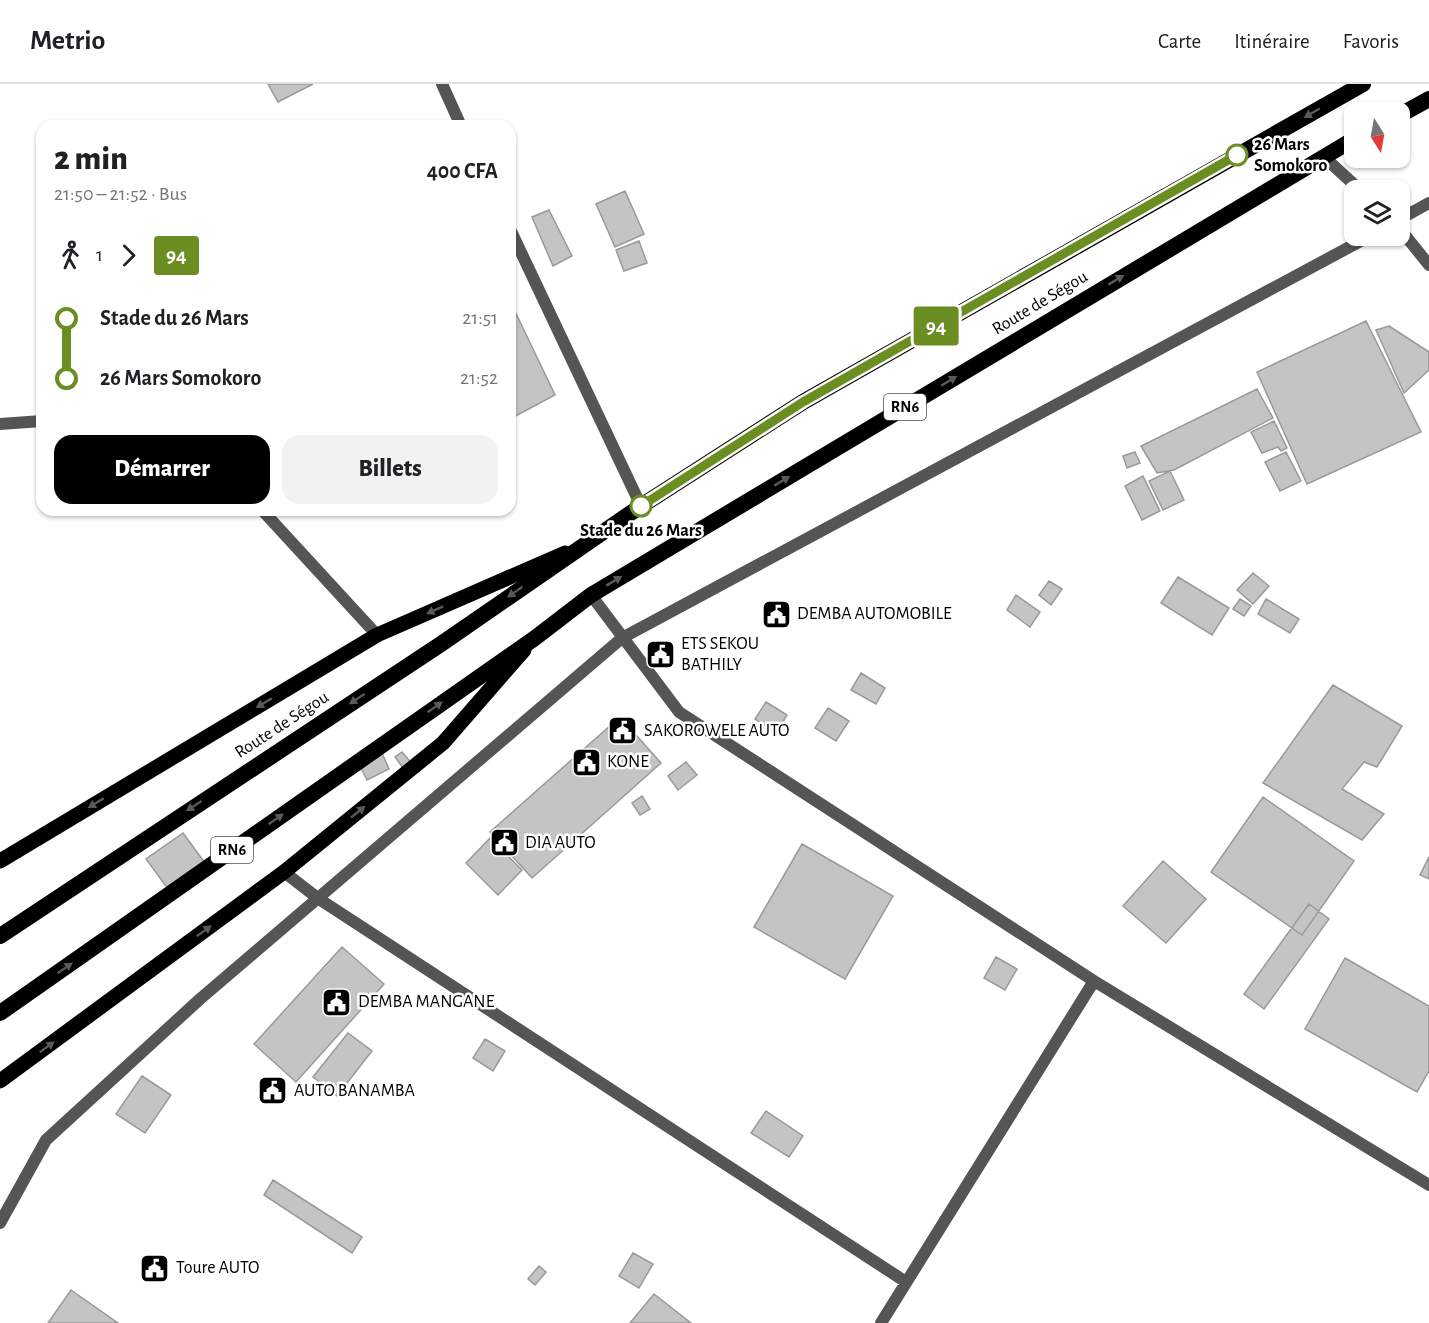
<!DOCTYPE html>
<html lang="fr">
<head>
<meta charset="utf-8">
<style>
	body { margin:0; font-family:"Alegreya Sans",sans-serif; background:#f2f2f2; color:#202124; height:100vh; display:flex; flex-direction:column; font-size:22px; white-space:nowrap }
	* { box-sizing:border-box; margin:0 }
	p { font-size:20px; color:#757577 }
	.icon { flex:none; width:33px; height:33px; fill:none; stroke:currentColor; stroke-width:2; stroke-linecap:round; stroke-linejoin:round }
	.map { position:relative; flex:1; overflow:hidden }
	.sheet { position:absolute; left:36px; top:36px; width:480px; height:396px; display:flex; flex-direction:column; background:#fff; border-radius:18px; box-shadow:0 2px 4px #0004 }
	.sheet>* { flex:none }
	.badge { padding:0 12px; border-radius:4px; font-size:21px; line-height:39px }
	.needle { width:39px; rotate:169deg }
	.tools { position:absolute; left:1344px; top:18px; display:grid; gap:12px }
	.tools a { display:grid; place-items:center; width:66px; height:66px; border-radius:12px; background:#fff; box-shadow:0 2px 4px #0004; font-size:30px }
	.map>.badge { position:absolute; translate:-50% -50%; box-shadow:0 0 0 3px #fff }
	.legs { display:flex; align-items:center; gap:9px; height:66px; padding:0 18px; font-size:20px }
	.legs p { margin-inline-start:auto }
	.head { display:flex; align-items:center; justify-content:space-between; height:102px; padding:0 18px }
	h1 { font-size:33px; font-weight:800; line-height:45px }
	.cta { display:flex; gap:12px; margin-top:auto; padding:12px 18px }
	.cta a { flex:1; height:69px; border-radius:18px; background:#000; color:#fff; font-size:24px; font-weight:800; line-height:69px; text-align:center }
	.cta a+a { background:#f2f2f2; color:#202124 }
	ul { padding:0 18px; list-style:none }
	li { display:flex; align-items:center; gap:21px; height:60px; font-size:22px }
	li i { display:grid; place-items:center; width:9px; height:100%; margin:0 8px; background:currentColor }
	li i::after { content:''; width:15px; height:15px; margin:-8px; border:4px solid; border-radius:50%; background:#fff }
	li p { margin-inline-start:auto }
	li:first-child i { background:linear-gradient(#0000 50%,currentColor 0) }
	li:last-child i { background:linear-gradient(currentColor 50%,#0000 0) }
	header { display:flex; align-items:center; gap:36px; box-sizing:border-box; height:84px; padding:0 30px; background:#fff; border-bottom:2px solid #e0e0e0 }
	header strong { font-size:28px }
	nav { display:flex; gap:33px; margin-inline-start:auto; font-size:21px }
	.map>svg:first-child { display:block }
</style>
</head>
<body>
<header>
<strong>Metrio</strong>
<nav><a>Carte</a><a>Itinéraire</a><a>Favoris</a></nav>
</header>
<div class="map">
<svg width="1429" height="1239" viewBox="0 0 1429 1239">
	<rect width="100%" height="100%" fill="#fff"/>
	<path fill="#c4c4c4" stroke="#999" stroke-width="1.5" d="M268 0H313L278 18Z
		M625 107 644 150 615 163 596 120Z
		M549 126 572 172 553 182 532 133Z
		M639 157 647 179 624 187 616 166Z
		M510 217 555 311 510 335Z
		M1366 237 1421 348 1307 400 1257 288Z
		M1389 242 1429 268V286L1404 309 1376 246Z
		M1257 305 1273 334 1174 386 1157 389 1141 362Z
		M1274 337 1287 364 1281 367 1278 363 1262 369 1251 348Z
		M1135 368 1140 379 1127 384 1123 372Z
		M1286 368 1301 397 1280 407 1265 378Z
		M1170 387 1184 416 1163 426 1149 397Z
		M1143 392 1160 427 1142 436 1125 402Z
		M1253 489 1269 502 1253 520 1237 506Z
		M1178 493 1229 524 1212 551 1161 519Z
		M1049 497 1062 505 1051 521 1039 511Z
		M1016 511 1040 528 1030 543 1007 526Z
		M1240 515 1251 522 1244 532 1233 525Z
		M1266 515 1299 535 1290 549 1258 530Z
		M861 589 885 604 876 620 851 606Z
		M1333 601 1402 642 1377 683 1364 678 1342 705 1384 730 1362 756 1263 699Z
		M766 618 787 631 776 649 755 635Z
		M828 624 849 637 836 657 815 644Z
		M620 633 661 679 532 794 490 748Z
		M402 668 414 682 406 688 395 673Z
		M382 669 389 685 367 696 359 680Z
		M686 678 697 691 678 706 668 692Z
		M642 712 650 725 640 731 632 719Z
		M1263 713 1354 777 1302 851 1211 788Z
		M183 749 208 783 171 809 146 775Z
		M490 754 522 786 498 811 466 779Z
		M802 760 893 812 845 895 754 843Z
		M1429 773V795L1420 791Z
		M1163 777 1206 815 1166 859 1123 822Z
		M1309 820 1329 835 1264 925 1244 910Z
		M342 863 384 900 296 998 254 960Z
		M996 873 1017 885 1005 906 984 894Z
		M1345 874 1429 922V987L1417 1008 1305 945Z
		M348 949 372 967 337 1012 313 993Z
		M485 955 505 967 493 987 473 974Z
		M142 992 171 1011 145 1049 116 1030Z
		M766 1027 803 1052 789 1073 751 1049Z
		M273 1096 362 1153 352 1169 264 1111Z
		M633 1169 653 1180 639 1204 619 1192Z
		M539 1182 546 1188 535 1201 528 1195Z
		M71 1206 118 1239H48Z
		M654 1210 691 1239H630Z"/>
	<g fill="none" stroke-linecap="round" stroke-linejoin="round">
		<path stroke="#555" stroke-width="12" d="M442 0 461 42
			M1323 72 1360 106
			M1400 135 1429 119
			M510 145 641 422
			M1400 145 1429 181
			M0 340 42 337
			M262 426 377 551
			M591 511 679 628 1094 897 1429 1101
			M284 788 319 815 906 1198
			M0 1139 46 1056 200 915 622 554 1370 152
			M881 1239 1094 897"/>
		<path stroke="#000" stroke-width="15" d="M0 777 377 551 565 469
			M0 997 284 788 443 659 524 566"/>
		<path stroke="#000" stroke-width="16" d="M1400 31 1429 15
			M0 852 441 560 641 422 803 318 1363 0
			M0 929 535 554 591 511 1354 55"/>
	</g>
	<defs><path id="oneway-solid" d="M-6-.8H1V-3.2L6.5 0L1 3.2V.8H-6Z" transform="scale(1.5)"/></defs>
	<g fill="#595959">
		<use href="#oneway-solid" transform="translate(1312 29) rotate(150)"/>
		<use href="#oneway-solid" transform="translate(1116 196) rotate(-31)"/>
		<use href="#oneway-solid" transform="translate(949 297) rotate(-31)"/>
		<use href="#oneway-solid" transform="translate(782 397) rotate(-31)"/>
		<use href="#oneway-solid" transform="translate(614 497) rotate(-31)"/>
		<use href="#oneway-solid" transform="translate(515 508) rotate(145)"/>
		<use href="#oneway-solid" transform="translate(435 526) rotate(156)"/>
		<use href="#oneway-solid" transform="translate(357 615) rotate(147)"/>
		<use href="#oneway-solid" transform="translate(264 619) rotate(149)"/>
		<use href="#oneway-solid" transform="translate(435 623) rotate(-35)"/>
		<use href="#oneway-solid" transform="translate(96 719) rotate(149)"/>
		<use href="#oneway-solid" transform="translate(194 722) rotate(147)"/>
		<use href="#oneway-solid" transform="translate(358 728) rotate(-39)"/>
		<use href="#oneway-solid" transform="translate(276 735) rotate(-35)"/>
		<use href="#oneway-solid" transform="translate(204 847) rotate(-36)"/>
		<use href="#oneway-solid" transform="translate(65 884) rotate(-35)"/>
		<use href="#oneway-solid" transform="translate(47 963) rotate(-36)"/>
	</g>
	<g fill="none" stroke-linecap="round" stroke-linejoin="round">
		<defs>
			<path id="line-1" d="M641 422 803 318 1237 71"/>
		</defs>
		<use href="#line-1" stroke="#fff" stroke-width="14"/>
		<use href="#line-1" stroke="#6b8e23" stroke-width="9"/>
	</g>
	<defs>
		<symbol id="civic-square" viewBox="-11 -11 22 22"><rect x="-9" y="-9" width="18" height="18" rx="4" fill="#000" stroke="#fff"/><path d="M-.6-6.5H3V-4.5H.6V-3L4-1V1h2V6H-6V1h2V-1L-.6-3ZM-1.2 2.5V6h2.4V2.5Z" fill="#fff"/></symbol>
	</defs>
	<g fill-rule="evenodd">
		<use href="#civic-square" x="760" y="514" width="33" height="33"/>
		<use href="#civic-square" x="644" y="554" width="33" height="33"/>
		<use href="#civic-square" x="606" y="630" width="33" height="33"/>
		<use href="#civic-square" x="570" y="662" width="33" height="33"/>
		<use href="#civic-square" x="488" y="742" width="33" height="33"/>
		<use href="#civic-square" x="320" y="902" width="33" height="33"/>
		<use href="#civic-square" x="256" y="990" width="33" height="33"/>
		<use href="#civic-square" x="138" y="1168" width="33" height="33"/>
	</g>
	<g fill="#fff" stroke="#6b8e23" stroke-width="3">
		<circle cx="1237" cy="71" r="10"/>
		<circle cx="641" cy="422" r="10"/>
	</g>
	<g text-anchor="middle" dominant-baseline="central" stroke-width="5" stroke-linejoin="round" paint-order="stroke">
		<g fill="#fff" stroke="#4c4c4c" stroke-width="1.5">
			<rect x="884" y="310" width="42" height="26" rx="4.5"/>
			<rect x="211" y="753" width="42" height="26" rx="4.5"/>
		</g>
		<g font-size="16" font-weight="bold" fill="#000">
			<text x="905" y="323">RN6</text>
			<text x="232" y="766">RN6</text>
		</g>
		<g font-size="18" font-weight="bold" fill="#000" stroke="#fff" text-anchor="start">
			<text x="1254" y="61">26 Mars<tspan x="1254" dy="21">Somokoro</tspan></text>
			<text x="641" y="447" text-anchor="middle">Stade du 26 Mars</text>
		</g>
		<g font-size="18" fill="#000" stroke="#fff">
			<text transform="translate(1040 219) rotate(-31)">Route de Ségou</text>
			<text transform="translate(282 641) rotate(-33)">Route de Ségou</text>
		</g>
		<g font-size="18" fill="#000" stroke="#fff" text-anchor="start">
			<text x="797" y="530">DEMBA AUTOMOBILE</text>
			<text x="681" y="560">ETS SEKOU<tspan x="681" dy="21">BATHILY</tspan></text>
			<text x="644" y="647">SAKOROWELE AUTO</text>
			<text x="607" y="678">KONE</text>
			<text x="525" y="759">DIA AUTO</text>
			<text x="358" y="918">DEMBA MANGANE</text>
			<text x="294" y="1007">AUTO BANAMBA</text>
			<text x="176" y="1184">Toure AUTO</text>
		</g>
	</g>
</svg>
<div class="tools">
<a><svg class="needle" viewBox="-14 -14 28 28"><path d="M0-13l5 13h-10z" fill="#e53935"/><path d="M0 13l5-13h-10z" fill="#757577"/></svg></a>
<a><svg class="icon" aria-label="layers" viewBox="0 0 24 24"><path d="M12 4l9 5-9 5-9-5zM3 14l9 5 9-5"/></svg></a>
</div>
<b class="badge" style="left:936px;top:242px;background:#6b8e23;color:#fff">94</b>
<section class="sheet">
<div class="head"><div><h1>2 min</h1><p>21:50 – 21:52 · Bus</p></div><b>400 CFA</b></div>
<div class="legs"><svg class="icon" aria-label="walk" viewBox="0 0 24 24"><circle cx="13" cy="4" r="2"/><path d="M13 8l-2 6 4 7M11 14l-3 7M7 12l3-4h3l4 4"/></svg>1<svg class="icon" aria-label="forward" viewBox="0 0 24 24"><path d="M9 5l7 7-7 7"/></svg><b class="badge" style="background:#6b8e23;color:#fff">94</b></div>
<ul>
<li><i style="color:#6b8e23"></i><b>Stade du 26 Mars</b><p>21:51</p></li>
<li><i style="color:#6b8e23"></i><b>26 Mars Somokoro</b><p>21:52</p></li>
</ul>
<div class="cta"><a>Démarrer</a><a>Billets</a></div>
</section>
</div>
</body>
</html>
